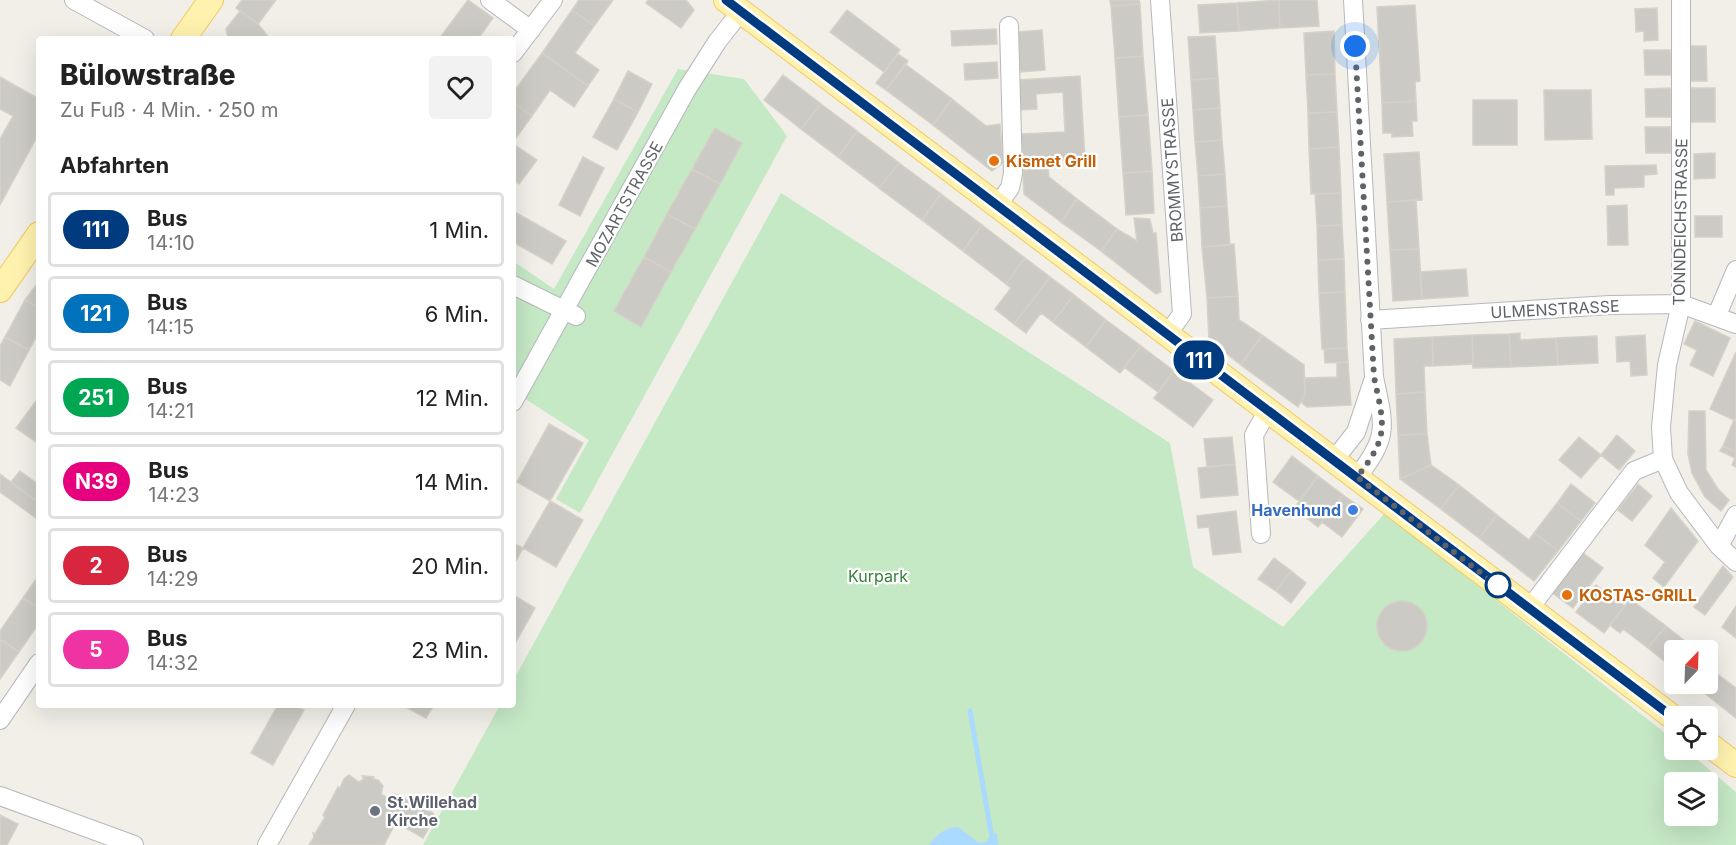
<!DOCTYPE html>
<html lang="de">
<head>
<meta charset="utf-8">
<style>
	body { margin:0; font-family:Inter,sans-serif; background:#f2f2f2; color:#222; height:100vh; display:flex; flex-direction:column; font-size:22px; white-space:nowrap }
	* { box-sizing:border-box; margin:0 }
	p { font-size:20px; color:#767676 }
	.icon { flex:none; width:33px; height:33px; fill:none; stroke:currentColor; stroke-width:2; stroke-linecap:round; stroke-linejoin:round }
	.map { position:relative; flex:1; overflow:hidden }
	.details { position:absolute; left:36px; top:36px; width:480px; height:672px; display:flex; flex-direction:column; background:#fff; border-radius:6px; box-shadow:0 6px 24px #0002 }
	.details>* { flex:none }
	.badge { padding:0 12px; border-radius:20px; font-size:21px; line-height:39px }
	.needle { width:39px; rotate:23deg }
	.controls { position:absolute; left:1664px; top:640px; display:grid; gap:12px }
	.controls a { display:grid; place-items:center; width:54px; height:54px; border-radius:6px; background:#fff; box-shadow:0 6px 24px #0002; font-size:30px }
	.you { position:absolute; width:30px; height:30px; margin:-15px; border:4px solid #fff; border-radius:50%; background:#1a73e8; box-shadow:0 0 0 9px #1a73e833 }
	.map>.badge { position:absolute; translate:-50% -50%; box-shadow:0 0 0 3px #fff }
	h2 { padding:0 24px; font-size:22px; line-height:54px }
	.round { display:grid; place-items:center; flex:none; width:63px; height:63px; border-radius:6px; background:#f2f2f2 }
	.headline { display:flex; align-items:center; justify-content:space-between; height:102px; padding:0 24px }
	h1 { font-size:28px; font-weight:800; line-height:45px }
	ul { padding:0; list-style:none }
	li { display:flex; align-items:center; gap:18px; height:75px; margin:0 12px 9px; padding:0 12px; border:3px solid #e0e0e0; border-radius:6px }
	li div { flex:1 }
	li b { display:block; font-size:22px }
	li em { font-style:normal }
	li .badge { min-width:66px; font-weight:700; text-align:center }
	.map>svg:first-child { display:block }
</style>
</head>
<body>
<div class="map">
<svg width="1736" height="845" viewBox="0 0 1736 845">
	<rect width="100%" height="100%" fill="#f1efe8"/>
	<path fill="#c5e8c5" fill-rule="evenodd" d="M678 69 744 79 787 136 580 513 556 499 589 440 513 391V261L554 289Z
		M781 193 1170 443 1193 567 1283 627 1385 513 1674 740V750H1686L1736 792V845H423L500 705H513V681ZM1674 783H1707V816H1674Z"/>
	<path fill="#aadaff" d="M958 827 979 843 987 842 991 832 997 834 998 845H929C938 834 944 828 958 827Z"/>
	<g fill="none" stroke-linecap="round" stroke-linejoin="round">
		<path stroke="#aadaff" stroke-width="5" d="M970 711 991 832"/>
	</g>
	<path fill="#cccac5" stroke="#d6d1c6" stroke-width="1.5" d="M242 0H276L258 24 236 8Z
		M468 0 493 18 478 39H439Z
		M579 0H613L594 26 572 10Z
		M648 0H686L694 10 681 28 646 3Z
		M1110 0H1139L1140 4 1111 6Z
		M1279 0 1280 28 1239 31 1237 3Z
		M1279 0H1317L1319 26 1280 28Z
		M1237 3 1239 31 1200 33 1198 5Z
		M1140 4 1143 56 1115 58 1111 6Z
		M1415 5 1420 81 1415 82 1416 101 1382 103 1377 7Z
		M1657 8 1658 40 1644 41V31L1636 32 1635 9Z
		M572 10 594 26 575 53 599 70 588 86 542 53Z
		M847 10 900 50 884 72 830 32Z
		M240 11 258 24 270 39 228 38 226 29Z
		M996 29 997 44 952 46 951 31Z
		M1042 30 1045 70 1020 72 1018 32Z
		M1334 31 1335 74 1306 75 1304 33Z
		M1215 36 1218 78 1191 80 1188 37Z
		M1687 46H1706L1707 81H1688Z
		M1644 50H1670L1671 75H1645Z
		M542 53 588 86 574 107 550 90 532 116 513 102V93Z
		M898 54 908 61 886 90 876 83Z
		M1143 56 1148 115 1119 117 1115 58Z
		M997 62 998 78 965 80 964 64Z
		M905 64 952 99 933 125 886 90Z
		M628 71 652 84 638 112 614 99Z
		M1335 74 1337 112 1308 113 1306 75Z
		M783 75 821 104 801 129 764 100Z
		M1080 76 1085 159 1023 163 1021 134 1065 132 1063 92 1036 94 1037 109 1020 110 1019 80Z
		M0 77 39 99V133L0 205V139L13 116 0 109Z
		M1218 78 1220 108 1193 110 1191 80Z
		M1670 88 1671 117H1646L1645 89Z
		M1688 88H1715V122H1689Z
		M1544 90H1591L1592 139 1545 140Z
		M614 99 638 112 617 150 593 137Z
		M952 99 986 126 1000 124 1003 163 992 171 933 125Z
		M1473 100H1517V145H1473Z
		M1416 101 1417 121H1412L1413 136 1392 137V133H1383L1382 103Z
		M513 102 532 116 513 142Z
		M821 104 857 131 838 157 801 129Z
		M1220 108 1222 140 1195 142 1193 110Z
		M1337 112 1339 147 1309 149 1308 113Z
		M1148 115 1152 171 1123 173 1119 117Z
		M1645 127H1670L1671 153H1646Z
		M715 128 742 143 720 184 692 169Z
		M857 131 899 163 879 188 838 157Z
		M1222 140 1225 174 1198 176 1195 142Z
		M513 144 537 160 519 184 513 179Z
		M1339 147 1341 193 1311 194 1309 149Z
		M1419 152 1422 200 1387 202 1384 154Z
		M1715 153V178L1694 179V154Z
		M583 157 604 168 580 216 559 205Z
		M899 163 941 194 922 220 879 188Z
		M1656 165 1657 174 1644 175V187L1614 188V195H1606L1605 166Z
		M692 169 720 184 695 229 667 214Z
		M1048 169 1049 177 1077 199 1061 222 1024 194 1023 170Z
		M1152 171 1154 213 1126 215 1123 173Z
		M1225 174 1227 206 1200 208 1198 176Z
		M1341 193 1342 225 1317 226 1315 194Z
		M941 194 982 225 963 251 922 220Z
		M1077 199 1117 229 1101 251 1061 222Z
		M1416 200 1419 249 1390 250 1387 202Z
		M1627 205 1628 245H1608L1607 206Z
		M1227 206 1230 245 1202 247 1200 208Z
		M513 211 566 241 552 264 513 242Z
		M667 214 695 229 671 272 644 257Z
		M1695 216H1722V237H1695Z
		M1134 218 1150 219 1153 233H1156L1161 292 1156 294 1101 251 1117 229 1137 241Z
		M982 225 1025 258 1006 284 963 251Z
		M1342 225 1344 259 1318 260 1317 226Z
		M1234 244 1238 296 1207 298 1202 247Z
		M1419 249 1422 299 1393 301 1390 250Z
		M644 257 671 272 641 327 614 311Z
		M1025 258 1050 277 1014 324 995 309 1011 288 1006 284Z
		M1344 259 1345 292 1319 293 1318 260Z
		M1466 269 1468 296 1422 299 1420 272Z
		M1050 277 1074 295 1053 322 1041 313 1026 333 1014 324Z
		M39 281V308L25 300Z
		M1345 292 1347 348 1322 349 1319 293Z
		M1074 295 1106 320 1086 347 1053 322Z
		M1238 296 1239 320 1262 335 1241 365 1209 340 1207 298Z
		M25 300 39 308V332L29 350 5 337Z
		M1106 320 1141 346 1120 373 1086 347Z
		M1695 321 1730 338 1713 376 1690 365 1697 350 1684 344Z
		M1520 333V340L1556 338 1558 365 1511 367 1509 334Z
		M1509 334 1511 367 1473 368 1472 335Z
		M1262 335 1304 365 1305 394 1298 407 1241 365Z
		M1472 335 1473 364 1433 366 1432 337Z
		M1645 335 1647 375 1631 376 1630 361 1617 362 1616 337Z
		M1597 336 1598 363 1558 365 1556 338Z
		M5 337 29 350 10 386 0 380V346Z
		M1432 337 1433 366H1424L1425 392 1396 394 1394 339Z
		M1141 346 1174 371 1158 392 1124 367Z
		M1347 348 1348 362 1325 363 1324 349Z
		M1736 352V417L1734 420 1710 409Z
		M1348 362 1351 405 1307 407 1301 402 1305 394 1304 378 1337 377V363Z
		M1174 371 1213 400 1193 427 1154 398Z
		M1425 392 1427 434 1398 435 1396 394Z
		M39 397V444L16 428Z
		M1689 411H1705L1706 470 1718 489 1729 500 1721 511 1705 497 1692 473 1688 454Z
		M1734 420 1736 421V452L1723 446Z
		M549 424 583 443 550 501 517 482Z
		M1427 434 1431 465 1400 479 1398 435Z
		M1617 435 1635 451 1619 470 1601 455Z
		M1232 437 1235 464 1207 467 1204 439Z
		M1579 437 1601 455 1581 478 1559 460Z
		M1723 446 1736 452V467L1732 465 1735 458 1720 451Z
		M1292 456 1318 476 1299 501 1273 482Z
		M1235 464 1238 495 1201 498 1198 468Z
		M1431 465 1459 485 1441 509 1400 479Z
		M20 471 39 485V503L11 482Z
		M0 474 39 503V520L0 492Z
		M1318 476 1343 495 1318 527 1294 508Z
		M1571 484 1595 503 1581 521 1557 503Z
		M1638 484 1652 496 1632 521 1618 510Z
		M1459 485 1497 515 1479 538 1441 509Z
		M1343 495 1363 509 1342 537 1322 522Z
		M550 501 583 520 556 567 523 548Z
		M1557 503 1581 521 1558 551 1534 533Z
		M1671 508 1698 541 1664 587 1653 578 1665 562 1645 545Z
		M1236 511 1241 552 1213 555 1209 527 1198 528 1197 516Z
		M1497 515 1529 540 1534 533 1558 551 1534 581 1479 538Z
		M513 543 523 548 513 566Z
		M1583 553 1603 568 1573 608 1551 592Z
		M1274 558 1291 571 1276 591 1258 579Z
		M1723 566 1733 577 1705 615 1694 607Z
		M1291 571 1306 583 1291 603 1276 591Z
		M39 575V608L23 598Z
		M1596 585 1625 606 1604 633 1576 612Z
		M513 595 535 608 513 647Z
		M23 598 39 608V623L19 652 0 639V631Z
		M1630 599 1666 626 1648 648 1623 629 1620 633 1610 625Z
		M1377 626a25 25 0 1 1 50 0a25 25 0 1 1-50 0Z
		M1736 606V638L1722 627Z
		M1666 626 1697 651H1674V669L1648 648Z
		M0 639 19 652 0 679Z
		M1716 673 1736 688V718L1702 691Z
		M278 705H295L304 710 273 765 251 753Z
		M402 705H434L426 718Z
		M349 775 359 782 364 779 362 776 374 777 373 779 378 780 383 786 381 794 391 800 395 794 433 813 435 817 423 838 396 822 384 845H309L314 837 313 833 315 834 325 817 323 815 338 787 340 788 344 779Z
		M0 815 18 824 7 845H0Z"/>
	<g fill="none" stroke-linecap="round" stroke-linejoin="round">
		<defs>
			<path id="minor" d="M74 0 145 39
				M490 0 531 30
				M1160 0 1182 314 1167 335
				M1353 0 1374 377C1384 425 1390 436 1357 477
				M1681 0V304L1667 365 1661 427 1663 459 1679 493 1719 546 1736 562
				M513 53 553 0
				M996 207 1010 188 1013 174 1009 26
				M513 285 576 316
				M1717 315 1736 270
				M1370 320 1610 305 1681 304 1736 324
				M513 402 687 89 717 42 741 11
				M1334 460 1356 432 1373 381
				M1261 534 1254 435 1267 412
				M1719 546 1736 515
				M1529 609 1634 471 1663 459
				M0 720 39 663
				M0 796 134 845
				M267 845 346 705"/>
			<path id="major" d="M726 0 1674 718
				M183 39 211 0
				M0 290 39 234
				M1707 743 1736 765"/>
		</defs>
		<use href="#minor" stroke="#b5b8bc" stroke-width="20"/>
		<use href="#major" stroke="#f2c960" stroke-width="26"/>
		<use href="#minor" stroke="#fff" stroke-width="18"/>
		<use href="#major" stroke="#fff2af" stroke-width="24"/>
	</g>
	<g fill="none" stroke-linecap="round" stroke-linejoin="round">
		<defs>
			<path id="line" d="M726 0 1674 718"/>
		</defs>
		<use href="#line" stroke="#fff" stroke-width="14"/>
		<use href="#line" stroke="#003b80" stroke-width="9"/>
		<path stroke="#5f6368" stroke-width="6" stroke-dasharray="0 10.8" d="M1355 46 1374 377C1384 425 1390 436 1357 477L1503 590 1498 585"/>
	</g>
	<g fill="#e8710a" stroke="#fff" stroke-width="2">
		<circle cx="994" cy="161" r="6"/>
		<circle cx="1567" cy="595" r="6"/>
	</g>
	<circle fill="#3f7fe0" stroke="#fff" stroke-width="2" cx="1353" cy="510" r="6"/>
	<circle fill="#fff" stroke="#003b80" stroke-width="3" cx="1498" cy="585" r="12"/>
	<circle fill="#6b7280" stroke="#fff" stroke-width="2" cx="375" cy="811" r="6"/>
	<g text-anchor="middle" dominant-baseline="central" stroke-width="4.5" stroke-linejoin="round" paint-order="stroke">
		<g font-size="16" font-weight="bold" fill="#c56008" stroke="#fff" text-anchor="start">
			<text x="1006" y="161">Kismet Grill</text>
			<text x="1579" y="595">KOSTAS-GRILL</text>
		</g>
		<g font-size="16" fill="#5f6368" stroke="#fff">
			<text transform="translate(1172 170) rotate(-94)">BROMMYSTRASSE</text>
			<text transform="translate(624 204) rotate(-61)">MOZARTSTRASSE</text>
			<text transform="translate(1680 222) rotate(-89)">TONNDEICHSTRASSE</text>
			<text transform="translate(1555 309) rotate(-3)">ULMENSTRASSE</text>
		</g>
		<g font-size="16" font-weight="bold" fill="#366cbe" stroke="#fff" text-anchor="end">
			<text x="1341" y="510">Havenhund</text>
		</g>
		<g font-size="16" fill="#348238" stroke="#fff">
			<text x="878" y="576">Kurpark</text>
		</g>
		<g font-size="16" font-weight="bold" fill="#5b616d" stroke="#fff" text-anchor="start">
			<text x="387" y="802">St.Willehad<tspan x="387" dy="18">Kirche</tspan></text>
		</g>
	</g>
</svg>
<div class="controls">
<a><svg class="needle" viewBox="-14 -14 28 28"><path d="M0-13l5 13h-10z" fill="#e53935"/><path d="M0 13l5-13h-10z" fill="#767676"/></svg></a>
<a><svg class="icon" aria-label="locate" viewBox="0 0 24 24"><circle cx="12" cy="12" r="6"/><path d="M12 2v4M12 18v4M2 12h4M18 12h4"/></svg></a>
<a><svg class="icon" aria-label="layers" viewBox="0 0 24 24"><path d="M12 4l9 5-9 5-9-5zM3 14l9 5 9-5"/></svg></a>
</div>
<div class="you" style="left:1355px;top:46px"></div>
<b class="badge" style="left:1199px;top:360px;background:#003b80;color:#fff">111</b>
<section class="details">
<div class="headline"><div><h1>Bülowstraße</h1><p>Zu Fuß · 4 Min. · 250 m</p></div><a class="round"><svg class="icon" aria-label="heart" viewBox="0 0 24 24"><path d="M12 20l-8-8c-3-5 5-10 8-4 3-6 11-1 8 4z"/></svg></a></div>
<h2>Abfahrten</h2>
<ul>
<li><span class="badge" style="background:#003b80;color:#fff">111</span><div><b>Bus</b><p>14:10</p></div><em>1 Min.</em></li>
<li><span class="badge" style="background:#0072bc;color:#fff">121</span><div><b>Bus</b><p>14:15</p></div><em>6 Min.</em></li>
<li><span class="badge" style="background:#00a651;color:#fff">251</span><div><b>Bus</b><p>14:21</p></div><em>12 Min.</em></li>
<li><span class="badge" style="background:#e6007e;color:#fff">N39</span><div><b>Bus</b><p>14:23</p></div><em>14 Min.</em></li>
<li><span class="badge" style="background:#d7263d;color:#fff">2</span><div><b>Bus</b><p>14:29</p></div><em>20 Min.</em></li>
<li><span class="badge" style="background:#f033a3;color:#fff">5</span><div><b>Bus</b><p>14:32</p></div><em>23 Min.</em></li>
</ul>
</section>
</div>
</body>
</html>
